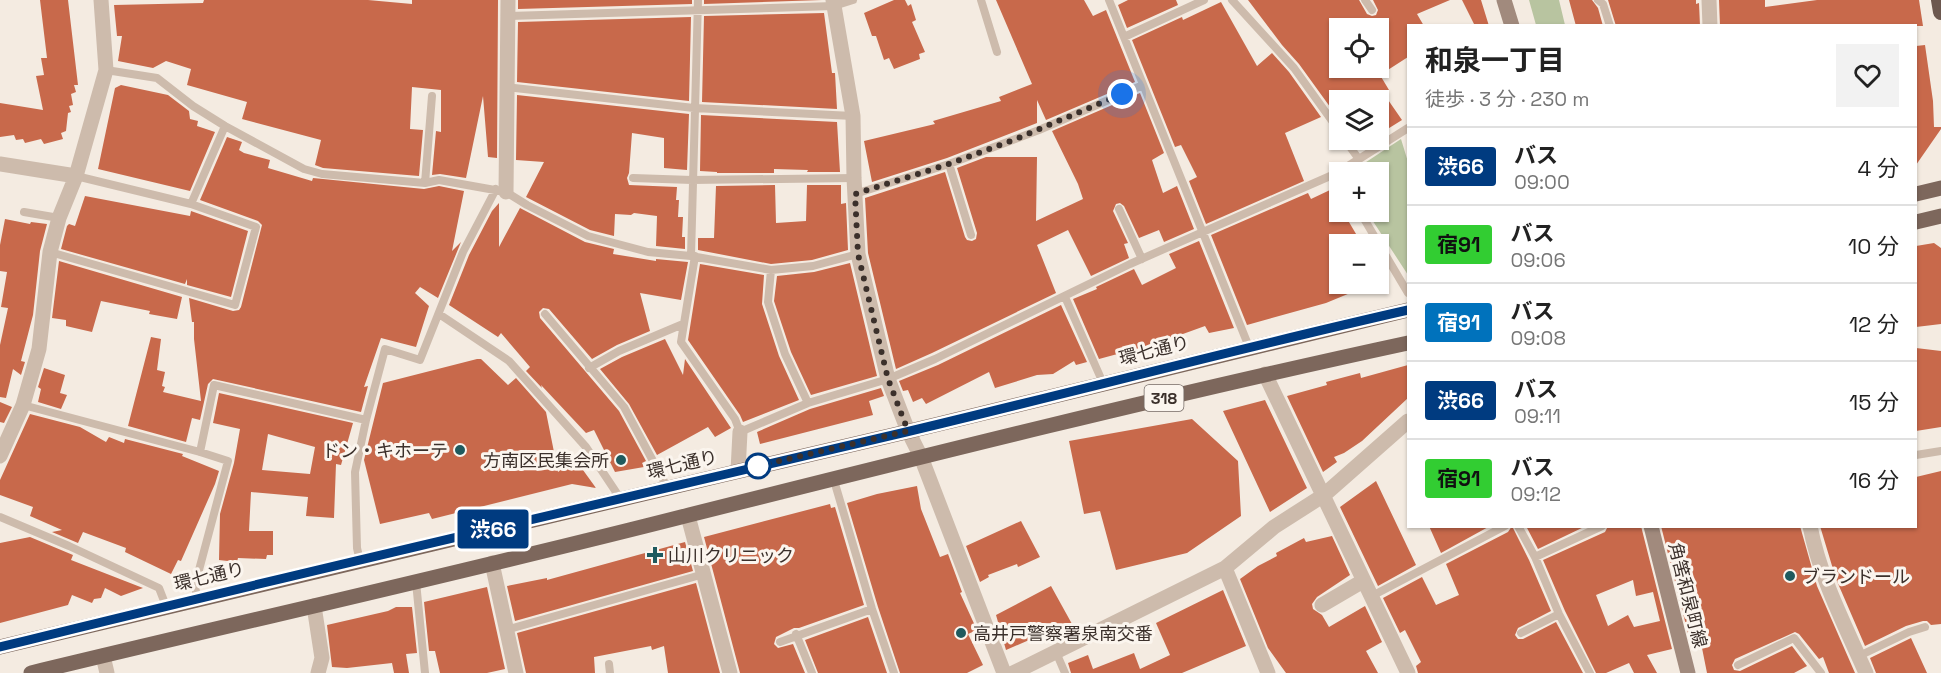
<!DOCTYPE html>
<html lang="ja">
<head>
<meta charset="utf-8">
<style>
	body { margin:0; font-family:"Space Grotesk","Noto Sans JP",sans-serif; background:#f2f2f2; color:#222; height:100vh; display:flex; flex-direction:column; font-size:22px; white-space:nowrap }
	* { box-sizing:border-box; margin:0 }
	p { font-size:20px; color:#767676 }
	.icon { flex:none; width:33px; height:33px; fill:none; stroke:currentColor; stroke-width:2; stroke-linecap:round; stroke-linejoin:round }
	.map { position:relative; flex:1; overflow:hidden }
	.side { position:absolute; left:1407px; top:24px; width:510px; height:504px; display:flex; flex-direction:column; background:#fff; border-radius:0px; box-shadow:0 2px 4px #0004 }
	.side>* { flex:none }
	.badge { padding:0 12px; border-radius:4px; font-size:21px; line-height:39px }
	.controls { position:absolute; left:1329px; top:18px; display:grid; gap:12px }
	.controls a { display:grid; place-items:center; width:60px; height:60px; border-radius:0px; background:#fff; box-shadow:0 2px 4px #0004; font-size:30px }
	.you { position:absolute; width:30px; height:30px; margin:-15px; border:4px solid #fff; border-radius:50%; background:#1a73e8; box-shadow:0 0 0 9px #1a73e833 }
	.map>.badge { position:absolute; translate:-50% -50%; box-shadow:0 0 0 3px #fff }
	.round { display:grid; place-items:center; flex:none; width:63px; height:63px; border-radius:0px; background:#f2f2f2 }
	.head { display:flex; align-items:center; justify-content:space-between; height:102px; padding:0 18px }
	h1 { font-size:28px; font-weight:700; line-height:45px }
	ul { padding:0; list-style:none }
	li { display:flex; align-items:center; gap:18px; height:78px; padding:0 18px; border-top:2px solid #e0e0e0 }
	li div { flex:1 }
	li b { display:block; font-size:22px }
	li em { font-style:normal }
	li .badge { min-width:66px; font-weight:700; text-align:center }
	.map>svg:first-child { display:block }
</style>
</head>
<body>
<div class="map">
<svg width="1941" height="673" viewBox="0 0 1941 673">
	<rect width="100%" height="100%" fill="#f4ebe1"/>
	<path fill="#b8c4a0" d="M1529 0H1559L1565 25H1536Z
		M1401 139 1408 162V275L1367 212H1378V172H1351Z"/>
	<path fill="#c8694b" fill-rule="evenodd" d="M40 0H68L78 85H74L76 92 71 94 73 105 69 106 71 112 68 113 66 131 61 133 63 139 44 144 41 139 25 143 23 139 16 140 14 135 0 137V103L43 110 36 76 44 75 41 58H47Z
		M204 0H368L412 4V0H498L497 158 488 157 483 96 466 178 440 174 432 175 436 131 441 132V90L412 87 410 129 423 130 419 176 323 168 315 165 321 140 242 119 247 102 187 85 191 69 166 61 153 68 118 61 122 36H117L114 5 203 3Z
		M518 0H692V4L518 9Z
		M704 0H822L704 4Z
		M894 0H905L908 6 911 4 916 20 912 22 925 52 919 54 920 59 894 69 889 58 884 60 876 36H872L864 13Z
		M996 0H1084L1093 16 1106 10 1135 82 1046 120 1037 100V123L947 158 872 182 864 141 935 124 933 121 1001 101 999 97 1032 84Z
		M1128 0H1176L1178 5 1127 28 1118 5Z
		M1248 0H1359L1367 14 1372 16 1376 15 1378 10 1373 0H1450L1417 14 1424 26H1408V57L1380 75 1389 90 1384 94 1402 120 1378 135V100H1340V108L1333 111 1299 64 1282 45ZM1340 28H1378V73L1375 68H1340Z
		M1462 0H1481L1489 26H1475Z
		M1569 0H1592L1598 8 1603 26H1576Z
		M1608 0H1696V4L1699 3 1700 26H1616Z
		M1719 0H1765V7L1817 0H1919L1923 26H1720Z
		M1221 2 1257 66 1272 53 1289 72 1321 117 1285 133 1304 181 1206 224 1189 181 1197 177 1181 145 1175 147 1132 40 1182 17 1183 20Z
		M824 13 832 73H835L837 109 702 102 704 16Z
		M691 17 689 101 517 82 518 22Z
		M1925 45 1933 101 1934 127H1941V129L1916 165V46Z
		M121 85 168 95 189 111 190 119 198 121 197 126 215 132 190 191 98 169 115 88Z
		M1140 93 1164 153 1152 160 1163 193 1177 186 1194 229 1164 242 1159 230 1139 238 1124 206 1120 203 1116 204 1113 211 1128 243 1124 244 1129 258 1091 276 1068 230 1037 245 1056 293 932 353 896 369 868 253 865 198 945 172 965 237 967 240 972 241 976 239 977 233 957 168 986 157H1037L1036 221 1083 199 1078 184 1052 131Z
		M517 95 689 114 687 170 664 168V138L632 133 629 173 627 178 629 185 677 187 676 200H679L678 217H683L682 237H685V249L656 246 657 216 634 213 631 215 615 214 614 236 590 230 526 197 544 162 516 160Z
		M701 115 837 122 840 172H807L808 170 774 169V173H717V172L700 171Z
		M227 137 242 142 239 150 244 153 270 160 268 168 312 181 313 178 424 189 439 186 464 191 452 251 461 242 438 298 420 287 415 293 429 306 416 347 381 338 364 387 368 386 361 412 213 379 208 384 200 420 192 418 186 442 128 426 151 337 161 339 157 370 165 372 162 386 165 387 163 392 201 401 194 339V322H192L189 298 233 311 239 310 241 307 262 225 258 221 200 200Z
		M775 185 776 223 806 221 807 185H841V204L846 203 848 250 812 260 771 264 698 250V238H714L716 186Z
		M1330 190 1339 212H1343L1362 244H1340V284H1372L1326 303 1247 325 1211 235 1308 193 1311 199Z
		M85 196 190 216 191 211 248 231 231 297 187 285V279L185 284 61 249 67 226 69 224 75 226Z
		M499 203V247L520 208 585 242 614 249 613 254 656 261V259L688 262 681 300 640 293 650 331 617 345 592 359 549 309 543 308 539 312 540 318 619 411 646 461 642 463 644 467 615 472 594 430 586 433 541 385 542 388 526 371 530 367 501 333 498 337 449 305 469 255 492 211Z
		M5 219 30 224 31 222 47 224 40 251 33 315 21 361 25 362 21 375 13 369 6 398 0 397V345L8 308 1 307 7 272 0 271V245Z
		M1199 241 1234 328 1209 333 1205 326 1158 343 1099 359 1073 299 1097 289 1096 287 1134 269 1142 285 1176 268 1169 254Z
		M1934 243 1941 248V324L1916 327V246Z
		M59 261 182 297 177 319 149 314 150 311 101 301 92 332 66 326V320L52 318Z
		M850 263 877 376 811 395 791 352 774 301 777 276 814 272Z
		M700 264 764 275 762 304 779 356 799 400 743 422 740 415 688 340Z
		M1061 305 1087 362 1076 365 1074 361 1053 374 1037 375 995 388 989 372 926 404 922 398 913 402 908 390 903 391 899 381 938 365Z
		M665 339 683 375 685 359 731 428 715 437 708 427 657 455 629 404 600 369 622 357Z
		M1916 348 1941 351V427L1916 431Z
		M477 359H481L508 385 516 378 546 412 558 472 575 459 596 488 572 484 432 519 429 513 380 524 364 460 383 383Z
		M1408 365V398L1362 441 1344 453 1334 457 1337 462 1323 472 1287 396 1327 385 1326 382 1360 373 1361 378Z
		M44 368 65 375 60 393 67 395 61 409 38 402 41 389 38 387Z
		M881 388 884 396 869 401 873 415 760 444 757 432 810 409Z
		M219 393 353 423 341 465 336 464 334 518 306 516 308 497 251 492 249 531H273V555H267L266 559 238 558 237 562 219 560 220 514 234 463 240 429 213 423ZM268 434 315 447 310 474 262 470Z
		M1265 400 1307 488 1270 512 1223 411Z
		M0 402 12 407 4 423 0 422Z
		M30 414 80 427 106 442 109 437 124 443 125 439 183 454 182 456 219 471 215 484 181 561 178 560 171 574 125 552 126 548 83 532 78 543 52 532 62 530 30 516 33 507 0 495V480Z
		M1192 419 1238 461 1241 516 1187 553 1116 570 1100 511 1084 514 1069 441Z
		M1941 471V624L1931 625 1927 621H1923L1906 626 1865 646 1836 579 1820 526H1916V477Z
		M1376 481 1416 565 1378 586 1340 507Z
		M917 486 921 509 940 557 948 554 962 592 960 593 977 630 968 634 983 665 967 673H900L878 607 847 503 877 494Z
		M830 504 831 508 835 507 864 605 799 628H794L776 637 774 644 778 648 793 644 805 673H740L704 537Z
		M1021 521 1040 557 1018 567 1017 564 988 575 989 577 980 582 966 546Z
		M1429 526H1490L1441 553Z
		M1512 526 1529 560 1551 611 1518 628 1515 635 1518 639H1523L1556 622 1583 673H1418L1416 666 1421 662 1405 630 1400 633 1383 598 1422 577 1436 605 1459 595 1446 564 1508 532Z
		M1526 526H1586L1538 549Z
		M1608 526H1641L1672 649 1647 655 1657 673H1634L1629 663 1606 673H1596L1565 611 1543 560 1605 532ZM1633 580 1636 596 1653 592 1660 621 1634 627 1628 615 1608 626 1596 595Z
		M1661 526H1800L1817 586 1855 673H1829L1823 657 1819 659 1799 634 1795 632 1735 659 1732 665 1734 670 1740 671 1792 646 1807 666 1794 673H1707L1701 643 1691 645Z
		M1332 536 1350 575 1317 597 1312 604 1313 609 1322 615 1329 627 1365 606 1382 642 1366 651 1378 673H1286L1268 648 1240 579 1258 566 1277 556 1276 553 1304 538 1306 542Z
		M30 537 73 555 71 560 143 588 121 596 105 588 101 598 94 599 92 603 72 595 68 605 0 623V543Z
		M685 542 693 571 515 621 507 586 547 578V580Z
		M696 583 720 673H668L664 646 652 650 651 646 594 657 595 673H526L517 633Z
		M1051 586 1072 624 1037 640 1036 637 1006 650 996 615Z
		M487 587 505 669 487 673H440L435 651H429L424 602Z
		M1223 590 1246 646 1182 673H1071L1068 663 1088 655 1093 669 1134 653 1140 669 1170 655 1156 623Z
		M396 607H412L417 653 406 654 409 673H394L392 663 347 668 332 667 327 625 388 611Z
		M868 617 887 673H818L805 640Z
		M1911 638 1927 673H1876L1870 658Z"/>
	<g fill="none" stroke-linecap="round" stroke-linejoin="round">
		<path stroke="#cdbbac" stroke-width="8" d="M981 0 997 52
			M1109 0 1249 347
			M1232 0 1294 68 1340 132
			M1365 0 1372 10
			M1598 0 1603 4 1610 26
			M509 16 834 6 853 0
			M1124 37 1204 0
			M106 70 157 78 193 106 225 126 304 169 322 174 425 183 439 180 506 192 527 205 588 236 648 252 691 256 771 270 813 266 858 254
			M506 87 694 108 853 116
			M1345 140 1358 158
			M949 164 971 235
			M633 178 692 180 854 178
			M425 183 432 96
			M855 194 949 164 1039 130 1143 85
			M191 204 225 126
			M1119 209 1142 259
			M24 212 59 218
			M1360 212 1408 293
			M50 252 235 305 256 227 191 204 76 176
			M691 256 698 0
			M695 256 681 342 735 419 740 432 808 403 888 379 935 359 1130 264 1337 173 1408 128
			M771 270 768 302 785 354 808 403
			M1065 297 1103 383
			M439 314 509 361 586 447 620 498
			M545 314 624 407 667 487
			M589 368 619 351 683 324
			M23 405 200 452 228 461 195 585 197 599
			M200 452 214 385 366 420
			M1916 455 1941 451
			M833 477 872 609 894 673
			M0 517 69 546 159 588 166 606
			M1518 526 1535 557 1559 614 1590 673
			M1535 557 1602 526
			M360 561 357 548 355 472 366 420 385 349 420 360 463 252 496 189
			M416 582 425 673
			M1370 597 1505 526
			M506 630 704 574
			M1521 633 1559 614
			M796 634 812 673
			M780 642 872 609
			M1056 652 1065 673
			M1859 656 1909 632 1925 627
			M609 664 610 673
			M1738 665 1794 638 1821 673"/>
		<path stroke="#cdbbac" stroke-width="15" d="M833 0 853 116 854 178 858 254 888 379 908 431 921 457 1004 673
			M1709 0 1710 26
			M0 164 76 176
			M506 192 508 0
			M1265 374 1408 673
			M0 456 23 405 39 349 50 252 59 218 76 176 106 70 101 0
			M738 471 740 432
			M688 516 730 673
			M1810 526C1820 578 1845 625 1866 673
			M492 563 516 673
			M1225 568 1268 673
			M1322 605 1363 581
			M314 606 322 658 318 673
			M103 656 107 673
			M1013 673 1225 568 1274 527 1324 495 1408 421"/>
		<path stroke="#a18a7d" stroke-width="15" d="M1504 0 1512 26
			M1651 526 1688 673"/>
		<path stroke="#7d675c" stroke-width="15" d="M1916 194 1941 188
			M1916 222 1941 216
			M0 647C302 573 604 503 906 432 1074 392 1241 349 1408 310
			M31 673C250 620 470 571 689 515 928 455 1167 395 1408 343"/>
		<path stroke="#6c584f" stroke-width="16" d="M1939 0 1941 12"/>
	</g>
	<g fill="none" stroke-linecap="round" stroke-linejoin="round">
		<defs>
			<path id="line" d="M0 647C301 572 604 503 906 432 1074 392 1240 348 1408 310"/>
		</defs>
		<use href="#line" stroke="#fff" stroke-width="14"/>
		<use href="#line" stroke="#003b80" stroke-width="9"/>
		<path stroke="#3b302b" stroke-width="6" stroke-dasharray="0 10.8" d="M758 466 908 431 888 379 858 254 855 194 949 164 1016 139 1122 94"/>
	</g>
	<g fill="#1f5a5e" stroke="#fbf5ee" stroke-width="2">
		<circle cx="460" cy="450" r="6"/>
		<circle cx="621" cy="460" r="6"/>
		<path d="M652 546h6v6h6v6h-6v6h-6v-6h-6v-6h6z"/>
		<circle cx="1790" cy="576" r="6"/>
		<circle cx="961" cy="633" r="6"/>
	</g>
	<circle fill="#fff" stroke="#003b80" stroke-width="3" cx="758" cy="466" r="12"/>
	<g text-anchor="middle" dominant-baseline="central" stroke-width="6" stroke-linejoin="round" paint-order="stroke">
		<rect fill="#fbf5ee" stroke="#756b66" stroke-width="1.5" x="1144.5" y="385" width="39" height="26" rx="4.5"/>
		<g font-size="16" font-weight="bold" fill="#3b302b">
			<text x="1164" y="398">318</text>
		</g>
		<g font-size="18" fill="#3b302b" stroke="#fbf5ee">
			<text transform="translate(1154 350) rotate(-14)">環七通り</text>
			<text transform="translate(682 464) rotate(-13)">環七通り</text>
			<text transform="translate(209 576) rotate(-13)">環七通り</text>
			<text transform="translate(1688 595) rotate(76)">角筈和泉町線</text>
		</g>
		<g font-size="18" fill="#3b302b" stroke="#fbf5ee" text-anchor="start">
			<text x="448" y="450" text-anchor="end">ドン・キホーテ</text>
			<text x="609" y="460" text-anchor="end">方南区民集会所</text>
			<text x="668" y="555">山川クリニック</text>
			<text x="1802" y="576">ブランドール</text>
			<text x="973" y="633">高井戸警察署泉南交番</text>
		</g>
	</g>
</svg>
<div class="controls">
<a><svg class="icon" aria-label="locate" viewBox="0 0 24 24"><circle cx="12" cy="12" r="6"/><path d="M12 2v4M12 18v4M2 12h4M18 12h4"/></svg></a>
<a><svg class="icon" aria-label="layers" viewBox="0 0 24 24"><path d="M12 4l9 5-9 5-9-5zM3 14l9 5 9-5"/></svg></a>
<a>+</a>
<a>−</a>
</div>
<div class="you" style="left:1122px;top:94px"></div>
<b class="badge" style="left:493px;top:529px;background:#003b80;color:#fff">渋66</b>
<section class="side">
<div class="head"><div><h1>和泉一丁目</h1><p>徒歩 · 3 分 · 230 m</p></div><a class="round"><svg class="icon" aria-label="heart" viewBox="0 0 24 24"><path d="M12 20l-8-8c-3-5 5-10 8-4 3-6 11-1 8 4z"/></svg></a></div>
<ul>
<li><span class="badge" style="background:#003b80;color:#fff">渋66</span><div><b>バス</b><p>09:00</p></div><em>4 分</em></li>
<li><span class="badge" style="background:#32cd32;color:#111">宿91</span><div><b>バス</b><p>09:06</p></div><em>10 分</em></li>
<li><span class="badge" style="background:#0072bc;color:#fff">宿91</span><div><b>バス</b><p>09:08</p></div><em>12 分</em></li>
<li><span class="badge" style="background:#003b80;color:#fff">渋66</span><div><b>バス</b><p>09:11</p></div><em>15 分</em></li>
<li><span class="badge" style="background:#32cd32;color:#111">宿91</span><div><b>バス</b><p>09:12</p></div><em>16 分</em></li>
</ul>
</section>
</div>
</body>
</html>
